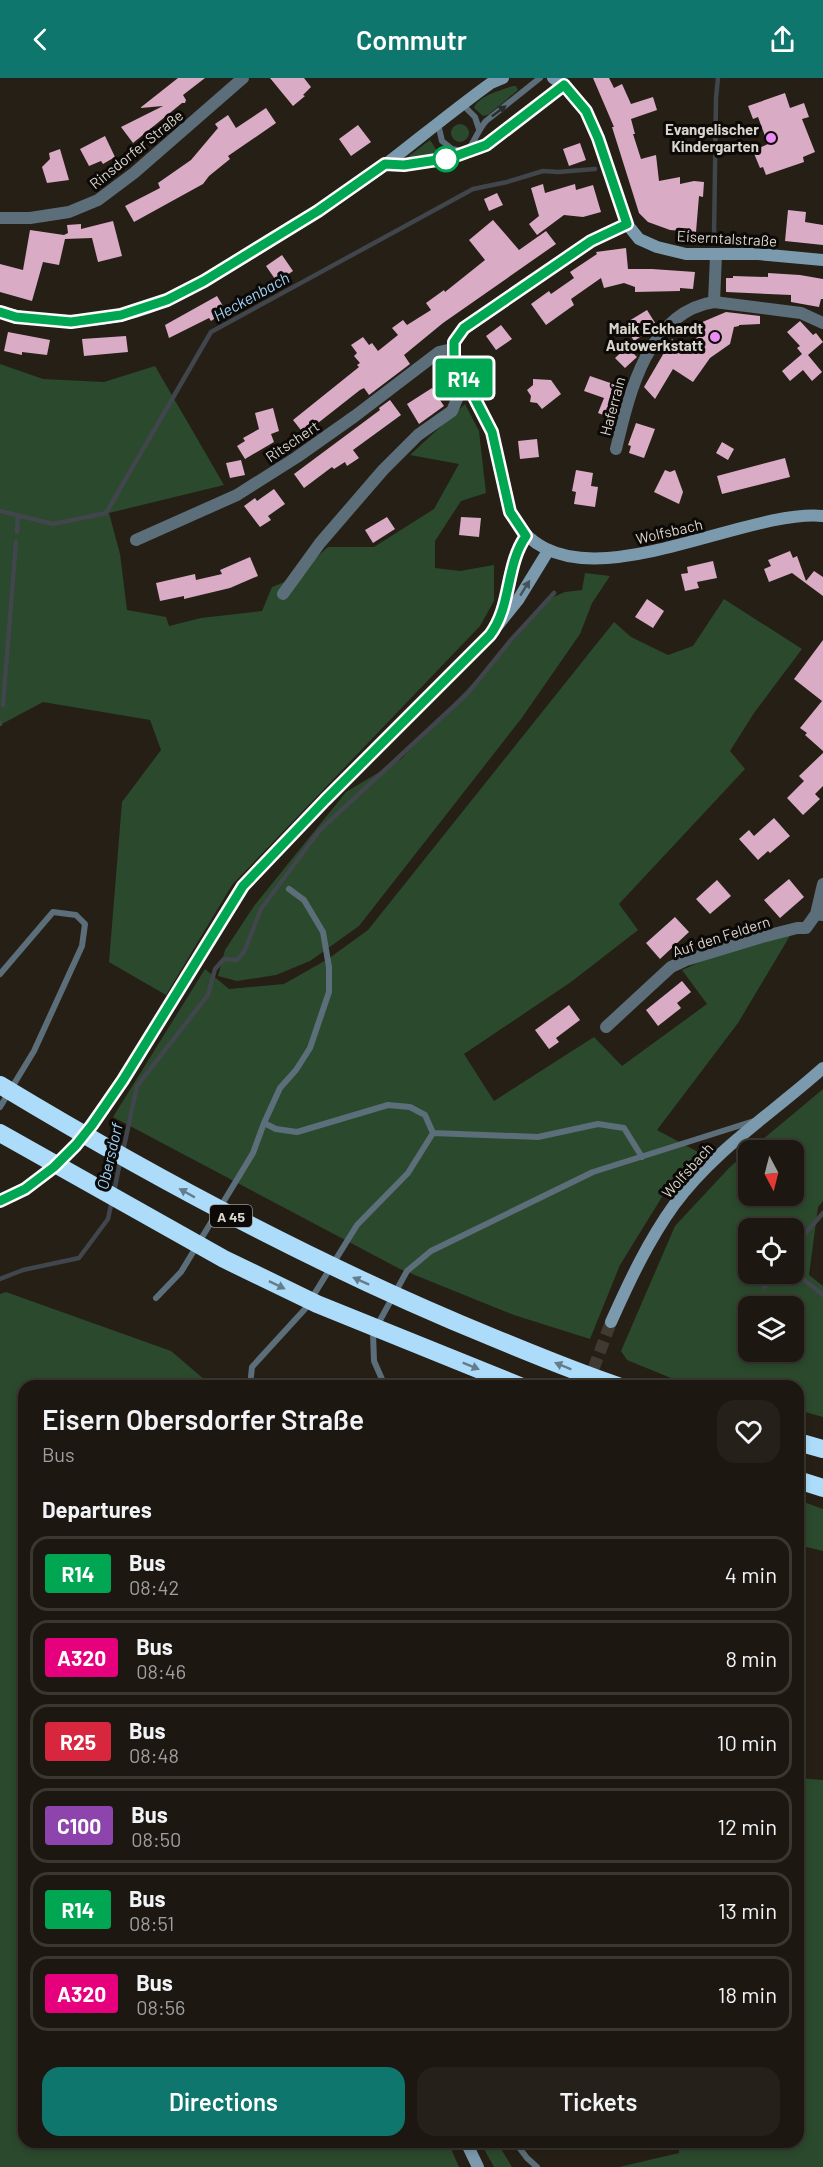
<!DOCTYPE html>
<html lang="en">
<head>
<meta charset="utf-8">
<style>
	body { margin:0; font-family:Barlow,sans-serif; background:#252019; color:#f1f3f6; height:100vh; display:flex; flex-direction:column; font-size:22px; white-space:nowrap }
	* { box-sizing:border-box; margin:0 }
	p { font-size:20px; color:#a09f9f }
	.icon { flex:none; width:33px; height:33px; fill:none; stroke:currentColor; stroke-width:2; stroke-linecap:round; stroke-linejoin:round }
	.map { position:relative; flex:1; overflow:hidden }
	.drawer { position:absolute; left:18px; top:1302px; width:786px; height:768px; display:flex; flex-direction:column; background:#1c1710; border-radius:18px; box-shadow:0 3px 9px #0003,0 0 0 2px #3a3630 }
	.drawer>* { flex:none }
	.badge { padding:0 12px; border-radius:4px; font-size:21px; line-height:39px }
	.needle { width:39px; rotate:173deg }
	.buttons { position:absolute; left:738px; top:1062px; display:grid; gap:12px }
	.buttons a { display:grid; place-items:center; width:66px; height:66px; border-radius:12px; background:#1c1710; box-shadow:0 3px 9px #0003,0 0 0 2px #3a3630; font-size:30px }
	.map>.badge { position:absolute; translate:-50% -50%; box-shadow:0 0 0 3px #fff }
	h2 { padding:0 24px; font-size:22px; line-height:54px }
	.round { display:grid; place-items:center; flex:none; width:63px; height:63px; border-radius:18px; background:#252019 }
	.headline { display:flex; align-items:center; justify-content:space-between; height:102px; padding:0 24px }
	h1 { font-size:28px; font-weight:600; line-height:45px }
	.cta { display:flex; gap:12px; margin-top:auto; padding:12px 24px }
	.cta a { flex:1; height:69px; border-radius:18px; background:#0f766e; color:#fff; font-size:24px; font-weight:600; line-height:69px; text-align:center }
	.cta a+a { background:#252019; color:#f1f3f6 }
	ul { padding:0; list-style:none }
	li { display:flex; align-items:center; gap:18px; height:75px; margin:0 12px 9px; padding:0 12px; border:3px solid #3a3630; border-radius:18px }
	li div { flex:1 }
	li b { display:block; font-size:22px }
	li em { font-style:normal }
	li .badge { min-width:66px; font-weight:700; text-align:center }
	header { display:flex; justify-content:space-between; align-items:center; height:78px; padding:0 24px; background:#0f766e; color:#fff; font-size:27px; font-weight:600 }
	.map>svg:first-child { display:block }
</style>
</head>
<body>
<header><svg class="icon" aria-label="back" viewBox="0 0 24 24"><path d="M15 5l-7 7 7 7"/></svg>Commutr<svg class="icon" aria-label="share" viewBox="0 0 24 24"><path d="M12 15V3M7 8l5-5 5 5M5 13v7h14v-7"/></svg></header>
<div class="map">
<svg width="823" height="2089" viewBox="0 0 823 2089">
	<rect width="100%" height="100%" fill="#261f16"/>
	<path fill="#2b492d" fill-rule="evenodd" d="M513 8H516L518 12 488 37 483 38 474 30C478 18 501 12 513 8Z
		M451 55a9 9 0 1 1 18 0a9 9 0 1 1-18 0Z
		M430 62 439 76 438 78 409 81V78Z
		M0 286 43 301 104 304 155 288 224 407 109 435 120 476 127 532 166 539 169 548 201 540 262 533 272 509 292 501 328 469H374L434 431 459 386 410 377 465 326 479 353 486 415 461 423 435 463V490L460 493 494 487V523L480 548 232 807 166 917 109 884 122 724 161 672 150 642 43 624 0 647Z
		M585 495 610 498 592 525 580 556 521 641 359 848 310 883 276 897 237 903 218 898 225 872 254 828 346 714 401 681 513 563 551 520 565 514 582 512Z
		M724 521 802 571 754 635 730 673 745 691 619 826 638 852 571 904 464 976 494 1023 594 959 622 988 707 926 682 892 711 879 791 856 738 945 657 1052 700 1075 665 1114 620 1187 590 1261 514 1237 400 1191 113 1039 205 891 229 911 284 906 328 881 368 852 614 544 631 559 668 577 693 568Z
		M823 1011V1123L818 1129 809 1197 823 1208V1339L798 1332V1308H703L671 1300 627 1282 621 1273 675 1148 729 1090 748 1073V1118H794V1072H750ZM748 1150H794V1196H748ZM748 1228H794V1274H748Z
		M6 1214 171 1273 212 1308H24V2064H448L459 2089H0V1216Z
		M798 1422 823 1431V1473L798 1467Z
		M798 1700 823 1702V2089H619L679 2075V2064H798Z
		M480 2064H497L512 2089H494Z"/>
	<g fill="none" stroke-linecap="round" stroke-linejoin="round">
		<path stroke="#41454c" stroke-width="4.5" d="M714 160 716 20 718 0
			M0 433 53 446 106 435 211 254 473 111 507 104 543 93 558 94 595 91
			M17 454 18 437
			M3 627 16 464
			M0 646V645
			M123 1073 137 1008 208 917 215 891 224 881 237 882 244 874 261 831 319 753 468 615 511 562 554 515
			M114 1114 120 1084
			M794 1168 823 1135
			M0 1201 23 1192 79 1180 108 1141 112 1122
			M803 1201 823 1217
			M765 1209 773 1196"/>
	</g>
	<path fill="#d9abc5" d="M178 0H205L183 17 186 22 185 25H182L133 65 121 49 163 28 140 30Z
		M270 0H304L311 9 303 17 305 18 293 28Z
		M593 0H609L614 10 622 6 631 26 653 19 657 32 631 41 635 56H633L641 81 656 77 659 103 680 99V106L694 103 704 104 703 119 699 118 696 154 670 152 648 144 639 135 612 49H614Z
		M785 15 790 30 804 25 809 39 802 41 815 74 803 79 804 84 766 97 763 89 760 90 753 73 768 66 758 39 753 41 748 28Z
		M266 30 276 45 228 78 230 81 209 98 203 106 134 144 125 128 160 110 158 105 191 82 218 50 215 46 228 37 236 50Z
		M358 47 371 64 351 78 339 61Z
		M105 58 115 79 103 86 101 83 89 88 80 71Z
		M580 65 586 82 569 88 563 71Z
		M60 71 69 102 47 105 42 89 50 81 49 75Z
		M543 106 545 115 575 106 576 112 593 107 601 134 583 139 564 137 537 157 529 146 539 138 531 110Z
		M497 115 503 127 489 133 484 121Z
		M788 132 806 134 805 144 823 147V167L785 163Z
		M493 142 519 172 546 153 556 166 443 245 404 277 410 286 369 317 364 310 360 312 304 356 293 342 359 289 357 287 360 285 354 278 357 275 351 267 363 259 369 267 372 265 378 273 398 257 392 250 403 242 407 247 431 232 426 225 444 212 445 214 485 182 469 162Z
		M113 143 122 178 98 184 92 160 65 161 59 187 43 184 32 223 0 214V186L23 192 30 152 64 157 68 155 67 147 81 146V151Z
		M626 170 628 191H652L695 194 693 211 680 210V213L635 214V209L624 205 604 210 601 200 571 221 574 227 546 247 531 226 549 213 551 216 574 200 570 194 597 176 596 174Z
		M282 177 293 193 277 204 266 188Z
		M768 195 800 197 823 201V221H821L819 229 791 224V217L726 214V200H733V198L768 199Z
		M217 218 226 233 211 243 209 240 169 260 165 247Z
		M647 232 657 248 634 263 624 246Z
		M726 234 760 238V246L739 247V248L734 249 730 266 710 280 693 304 673 291 655 321 644 309 672 261 680 267 705 256 700 245Z
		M800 243 813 257 816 255 823 264 808 277 822 294 812 303 803 292 790 303 782 293 802 276 797 270 800 268 787 254Z
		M501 247 512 261 496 272 486 258Z
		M8 254 50 262 47 277 22 274V277L4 273Z
		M126 258 128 274 84 278 82 261Z
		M627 269 637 279 625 290 615 280Z
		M590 298 622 309 611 340 598 335 604 320 584 313Z
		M533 301 551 302 561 316 542 331 537 325 530 324 531 318 527 312 533 307Z
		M432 310 444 328 419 346 407 326Z
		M390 322 401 337 353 372 359 380 347 388 345 384 334 391 332 389 304 410 294 396 380 332 379 330Z
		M273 330 279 353 271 356 274 364 245 381 237 368 245 363 243 360 259 351 255 335Z
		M636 345 655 351 644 380 629 375 631 368 628 367Z
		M537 361 539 379 520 381 518 363Z
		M722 364 734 371 728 382 716 375Z
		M785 380 790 399 722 416 717 398Z
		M241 382 245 397 230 400 226 385Z
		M576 392 593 395 591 408 598 409 595 429 574 426 576 414 572 413Z
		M665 392 670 394 675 392 683 414 679 426 654 414Z
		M274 411 285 426 268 438 271 442 260 449 244 428 255 420 257 423Z
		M387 439 395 451 373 465 365 452Z
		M461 439 481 440 479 459 459 457Z
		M790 473 793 480 797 478 806 503 814 493 823 499V518L792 495 769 504 764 491 771 488 768 482Z
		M250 479 258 498 230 510 184 521V518L160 523 156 505 195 496 196 502 222 496 220 492Z
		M713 483 717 500 697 504 699 510 685 513 681 496 688 495 687 489Z
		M647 521 664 533 653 550 635 539Z
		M823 562V673L805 657 807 655 800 650 822 623 794 601Z
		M823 675V708L815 716 820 721 803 737 787 720 804 703 799 698Z
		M774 740 790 758 770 775 768 773 758 782 739 761 749 752 754 758Z
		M789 801 804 819 780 840 764 822Z
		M717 802 731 818 710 836 696 821Z
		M675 839 689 854 660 881 646 865Z
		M682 903 691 914 677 925 681 930 658 948 646 932Z
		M569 927 580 942 556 960 559 964 549 971 535 952Z"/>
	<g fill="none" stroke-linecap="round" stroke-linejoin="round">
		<path stroke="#413a32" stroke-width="12" stroke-dasharray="12 6" stroke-linecap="butt" d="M587 1308 611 1244"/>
		<path stroke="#5b6e79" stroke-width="6" d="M462 26 475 39 479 51
			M438 46 442 63 452 71 467 74
			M467 73C475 63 478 52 486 43L540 0
			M389 86C420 87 460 82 487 66 514 48 539 26 564 7
			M0 896 53 834 76 837 85 846 82 868 34 973 0 1029
			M433 1055 538 1059 598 1046 624 1050 642 1079
			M156 1220 181 1194 253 1075 264 1045 280 1010 296 992 310 970 329 914V889L323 854 304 822 289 811
			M250 1308 252 1289 305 1231 357 1147 408 1095 433 1055 425 1037 410 1029 388 1027 297 1054 276 1051 264 1045
			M385 1308 374 1283 373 1255 407 1193 431 1173 593 1094 754 1043
			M515 2064 527 2080 537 2089"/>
		<path stroke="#5b6e79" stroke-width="12" d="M0 140H30L69 134 98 122 134 95 243 0
			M716 177 714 224 801 235 823 245
			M616 371C629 316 648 234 714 224
			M136 462 237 417 297 379 355 338 439 274 452 271
			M283 516 320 465 383 392 418 357 452 333 460 314 468 308
			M816 836 823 806
			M606 949 671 889 686 882 762 859 797 850H806L816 836 823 837"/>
		<path stroke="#7c9aad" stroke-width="12" d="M553 0 564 7 586 33 598 60 627 146 639 161 657 169 686 176H758L823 182
			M627 146 591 163 464 251 454 264V280L492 354 510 434C563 540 737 430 823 438
			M0 234C43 246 93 246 135 234 178 221 215 197 253 174 298 146 343 118 386 86 421 59 455 31 491 5L503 0
			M501 539C509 511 509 482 526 458
			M0 1123 25 1111 54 1089 76 1067 123 1002 243 808 325 722 490 557 518 522 548 473
			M611 1244C629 1204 648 1163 674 1127 714 1072 773 1035 823 990
			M466 2064 478 2089"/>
		<path stroke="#acdcf9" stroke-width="18" d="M0 1007C159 1103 322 1190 494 1260 535 1277 576 1294 618 1308
			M0 1055 224 1181 317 1226 520 1308
			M798 1364 823 1371
			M798 1402 823 1410"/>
	</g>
	<defs><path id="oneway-solid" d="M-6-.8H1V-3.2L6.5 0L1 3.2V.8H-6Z" transform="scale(1.5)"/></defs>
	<use fill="#282c2e" href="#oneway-solid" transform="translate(499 33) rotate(-37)"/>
	<use fill="#44525a" href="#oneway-solid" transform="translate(525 510) rotate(-58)"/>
	<g fill="#647d8c">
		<use href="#oneway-solid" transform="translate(187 1115) rotate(-151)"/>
		<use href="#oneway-solid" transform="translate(361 1203) rotate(-156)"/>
		<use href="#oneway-solid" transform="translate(277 1207) rotate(26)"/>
		<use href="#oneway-solid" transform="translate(471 1288) rotate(22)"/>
		<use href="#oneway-solid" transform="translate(563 1288) rotate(-158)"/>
	</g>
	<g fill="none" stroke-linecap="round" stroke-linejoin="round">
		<defs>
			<path id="line" d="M0 234 16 239 71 244 121 237 167 222 204 203 318 133 385 86 404 87 450 80 486 67 564 7 586 33 598 60 627 146 591 163 464 250 454 264V280L492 354 510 434 526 458C505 488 512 528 490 557L325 722 243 808 123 1002 92 1047 76 1067 54 1089 25 1111 0 1123"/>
		</defs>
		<use href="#line" stroke="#fff" stroke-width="14"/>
		<use href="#line" stroke="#00a651" stroke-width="9"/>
	</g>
	<g fill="#ed8cf9" stroke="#0c0906" stroke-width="2">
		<circle cx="771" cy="60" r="6"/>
		<circle cx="715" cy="259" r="6"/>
	</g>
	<circle fill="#fff" stroke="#00a651" stroke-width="3" cx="446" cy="81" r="12"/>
	<g text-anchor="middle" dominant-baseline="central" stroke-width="6" stroke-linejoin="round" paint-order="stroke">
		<rect fill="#0c0906" stroke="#9b9792" stroke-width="1.5" x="210" y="1127" width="42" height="22" rx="4.5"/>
		<g font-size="14" font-weight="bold" fill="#d8d4ce">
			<text x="231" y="1138">A 45</text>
		</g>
		<g font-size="15" font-weight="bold" fill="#d8d4ce" stroke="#0c0906" text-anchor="end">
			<text x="759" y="51">Evangelischer<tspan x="759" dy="17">Kindergarten</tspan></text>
			<text x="703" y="250">Maik Eckhardt<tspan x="703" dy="17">Autowerkstatt</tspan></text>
		</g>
		<g font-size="15" fill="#d8d4ce" stroke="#0c0906">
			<text transform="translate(136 71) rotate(-39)">Rinsdorfer Straße</text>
			<text transform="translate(727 160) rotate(3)">Eiserntalstraße</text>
			<text transform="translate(612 328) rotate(-75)">Haferrain</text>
			<text transform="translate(292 363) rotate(-34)">Ritschert</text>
			<text transform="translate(669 453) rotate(-13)">Wolfsbach</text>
			<text transform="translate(721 858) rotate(-18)">Auf den Feldern</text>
			<text transform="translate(687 1092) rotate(-48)">Wolfsbach</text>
		</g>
		<g font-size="16" font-style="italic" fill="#9dd0f6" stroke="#0c0906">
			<text transform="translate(251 218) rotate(-29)">Heckenbach</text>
			<text transform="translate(109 1078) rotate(-77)">Obersdorf</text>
		</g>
	</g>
</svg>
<div class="buttons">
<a><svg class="needle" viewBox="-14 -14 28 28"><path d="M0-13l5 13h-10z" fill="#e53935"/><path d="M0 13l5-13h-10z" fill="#a09f9f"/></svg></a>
<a><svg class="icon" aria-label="locate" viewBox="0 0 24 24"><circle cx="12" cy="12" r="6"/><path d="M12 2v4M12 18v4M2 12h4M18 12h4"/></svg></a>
<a><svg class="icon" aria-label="layers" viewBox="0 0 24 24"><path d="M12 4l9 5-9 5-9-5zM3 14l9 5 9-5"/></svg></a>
</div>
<b class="badge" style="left:464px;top:300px;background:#00a651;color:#fff">R14</b>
<section class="drawer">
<div class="headline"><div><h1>Eisern Obersdorfer Straße</h1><p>Bus</p></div><a class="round"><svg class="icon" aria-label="heart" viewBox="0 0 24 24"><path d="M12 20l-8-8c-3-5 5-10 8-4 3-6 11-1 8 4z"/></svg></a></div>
<h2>Departures</h2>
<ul>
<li><span class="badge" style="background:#00a651;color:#fff">R14</span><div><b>Bus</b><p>08:42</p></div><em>4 min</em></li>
<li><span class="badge" style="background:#e6007e;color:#fff">A320</span><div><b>Bus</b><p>08:46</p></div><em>8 min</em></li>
<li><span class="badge" style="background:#d7263d;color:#fff">R25</span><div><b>Bus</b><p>08:48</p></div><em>10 min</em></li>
<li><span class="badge" style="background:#8e44ad;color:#fff">C100</span><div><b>Bus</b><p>08:50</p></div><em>12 min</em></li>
<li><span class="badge" style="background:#00a651;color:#fff">R14</span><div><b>Bus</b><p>08:51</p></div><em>13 min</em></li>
<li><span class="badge" style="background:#e6007e;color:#fff">A320</span><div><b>Bus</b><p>08:56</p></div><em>18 min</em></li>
</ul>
<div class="cta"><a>Directions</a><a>Tickets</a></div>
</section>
</div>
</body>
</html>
